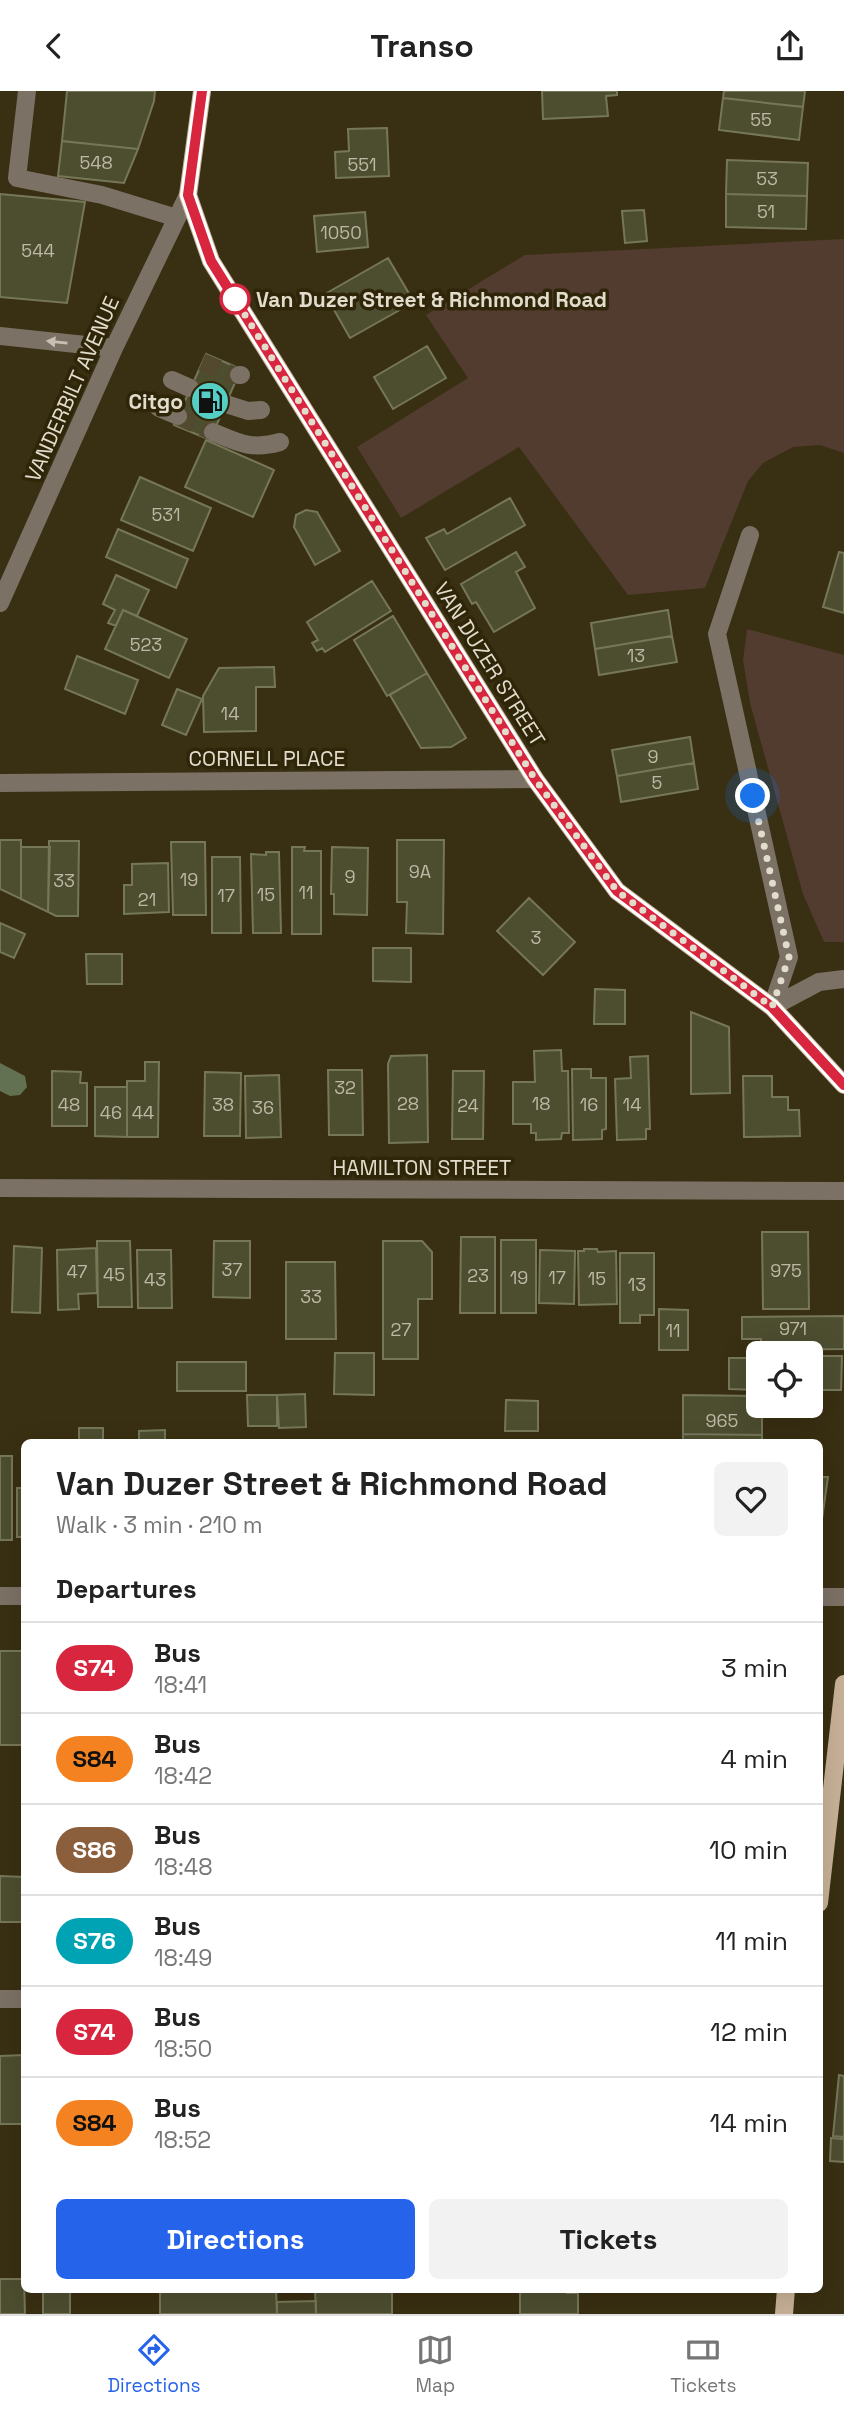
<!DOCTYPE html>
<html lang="en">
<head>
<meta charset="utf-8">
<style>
	body { margin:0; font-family:"Space Grotesk",sans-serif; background:#f2f2f2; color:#222; height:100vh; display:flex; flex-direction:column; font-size:26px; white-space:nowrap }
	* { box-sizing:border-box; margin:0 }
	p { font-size:23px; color:#767676 }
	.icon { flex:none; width:38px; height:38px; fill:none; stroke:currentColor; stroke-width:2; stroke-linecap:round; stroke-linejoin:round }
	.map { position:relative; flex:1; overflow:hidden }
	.side { position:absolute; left:21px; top:1348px; width:802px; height:854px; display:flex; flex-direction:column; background:#fff; border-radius:10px; box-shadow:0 7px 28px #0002 }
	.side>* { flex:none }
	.badge { padding:0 14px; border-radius:23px; font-size:24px; line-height:46px }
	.controls { position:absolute; left:746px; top:1250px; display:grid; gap:14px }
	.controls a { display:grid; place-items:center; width:77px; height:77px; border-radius:10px; background:#fff; box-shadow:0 7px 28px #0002; font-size:35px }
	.you { position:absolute; width:35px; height:35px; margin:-18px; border:5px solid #fff; border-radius:50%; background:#1a73e8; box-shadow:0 0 0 10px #1a73e833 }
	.map>.badge { position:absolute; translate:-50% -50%; box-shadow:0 0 0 4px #fff }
	h2 { padding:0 35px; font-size:26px; line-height:63px }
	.round { display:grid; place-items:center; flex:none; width:74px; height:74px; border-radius:10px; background:#f2f2f2 }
	.overview { display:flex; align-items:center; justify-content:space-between; height:119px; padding:0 35px }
	h1 { font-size:33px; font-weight:600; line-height:52px }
	.primary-button { display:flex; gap:14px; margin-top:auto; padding:14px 35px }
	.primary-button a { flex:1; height:80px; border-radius:10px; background:#2563eb; color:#fff; font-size:28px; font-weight:600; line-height:80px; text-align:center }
	.primary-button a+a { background:#f2f2f2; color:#222 }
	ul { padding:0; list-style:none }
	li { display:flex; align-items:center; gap:21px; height:91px; padding:0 35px; border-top:2px solid #e0e0e0 }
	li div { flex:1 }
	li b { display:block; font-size:26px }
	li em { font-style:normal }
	li .badge { min-width:77px; font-weight:700; text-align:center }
	header { display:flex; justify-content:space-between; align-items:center; height:91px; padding:0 35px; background:#fff; font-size:32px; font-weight:600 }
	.dock { display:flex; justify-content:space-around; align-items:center; height:98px; border-top:2px solid #e0e0e0; background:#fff; font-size:19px; color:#767676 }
	.dock a { display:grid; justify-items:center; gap:4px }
	.dock .active { color:#2563eb }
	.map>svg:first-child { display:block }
</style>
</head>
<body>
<header><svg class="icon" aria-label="back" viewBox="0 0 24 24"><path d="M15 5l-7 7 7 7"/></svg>Transo<svg class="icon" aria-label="share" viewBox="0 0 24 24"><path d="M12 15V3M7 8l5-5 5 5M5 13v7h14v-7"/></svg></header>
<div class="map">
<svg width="844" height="2223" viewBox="0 0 844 2223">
	<rect width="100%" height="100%" fill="#392f12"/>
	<path fill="#523c2f" d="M844 148V362L820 354 793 356 763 372 748 390 705 497 628 504 519 356 401 427 357 356 468 287 426 224 525 164Z
		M747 538 844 564V851H824L803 803 750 612 743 569Z"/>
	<path fill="#627152" d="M0 972 25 985 27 996 20 1004 10 1005 0 1000Z"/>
	<path fill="#4d4e30" stroke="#767758" stroke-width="2" d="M67 0H155L154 10 138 58 62 50Z
		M542 0H617V4L606 5 608 25 543 28Z
		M724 0H805L803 16 723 7Z
		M723 7 803 16 799 49 719 39Z
		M387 37 389 85 336 87 335 61 349 60 348 38Z
		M62 50 138 58 124 92 58 85Z
		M727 69 808 72 807 105 726 103Z
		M0 103 85 111 67 212 0 206Z
		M726 103 807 105 806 138 726 136Z
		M644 119 647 150 625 152 622 120Z
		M365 121 368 156 317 161 314 125Z
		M388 167 414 211 350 247 325 203Z
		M427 255 446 287 393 318 374 286Z
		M206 263 241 278 210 349 174 334Z
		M206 349 274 379 253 426 185 396Z
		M140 386 211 417 193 460 121 429Z
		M510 407 525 434 445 479 426 447 444 438 447 443Z
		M306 419 317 421 340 460 315 474 294 436 296 424Z
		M118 438 188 468 176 497 106 466Z
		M516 461 525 476 516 481 535 517 494 541 476 511 472 513 461 493Z
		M839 461 844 462V522L823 516Z
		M116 484 149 499 137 525 123 519 116 535 108 532 115 519 103 513Z
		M372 490 391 520 325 561 322 557 317 560 312 552 318 549 307 531Z
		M123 519 187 548 169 587 105 558Z
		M668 519 672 545 595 558 591 532Z
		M393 525 427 582 387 605 354 549Z
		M672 545 677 571 599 584 595 558Z
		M77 565 138 589 125 623 65 598Z
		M274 576 275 596H256V640L204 641 203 605 219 577Z
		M427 582 466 647 451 656 421 657 390 604Z
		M177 598 202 608 186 644 162 634Z
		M690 646 694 672 617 685 612 659Z
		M694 672 698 698 621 711 617 685Z
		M0 749H21V808L0 798Z
		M397 749H444L443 843 406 842 407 811H397Z
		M49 750H79L78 825H56L48 821Z
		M171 751H205L206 824H173Z
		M21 756H50L48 821 21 808Z
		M292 756H305L304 760H321V843H292Z
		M332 756 368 757 367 824 334 823V803H331Z
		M266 761H279L281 842H253L251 763 266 764Z
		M212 766H240L241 842H212Z
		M168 772 169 821 124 823V794H132V773Z
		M529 807 575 851 543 884 497 840Z
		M0 832 25 843 14 867 0 861Z
		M373 857H411V891L373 890Z
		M86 863H122V893H87Z
		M595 898 625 899V933H594Z
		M691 921 729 936 730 1002 691 1003Z
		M561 959 562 980H568L569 1042H562L561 1048 536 1049V1042H531V1033H513V991H535L534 960Z
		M427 964 428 1051 389 1052 388 973 391 965Z
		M648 965 650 1038H646V1048L617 1049 615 988 631 987 630 966Z
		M145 971H159L158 1046H127V990H145Z
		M572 978H591V987H606V1038L602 1039V1048L573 1049Z
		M328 979H362L363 1044H329Z
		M52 980 81 981 80 992H87V1035H52Z
		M453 980H484L483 1048H452Z
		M205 981 241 982 240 1045H204Z
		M279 984 281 1046 246 1047 245 985Z
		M743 985H772V1006H788V1019H799L800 1045 744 1046Z
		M95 996H127V1046L95 1045Z
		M762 1141H808L809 1218H763Z
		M461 1146H495V1222H460Z
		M501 1149H536V1222H501Z
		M97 1150H130L132 1216H98Z
		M214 1150H250V1207L213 1206Z
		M383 1150H422L432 1161V1208H418V1268H383Z
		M14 1155 42 1157 40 1222 12 1221Z
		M96 1157 97 1202 78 1203 79 1218 58 1219 57 1159Z
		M584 1158H597L598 1161 616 1160 617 1213 579 1214 578 1160H584Z
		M137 1159H171L172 1217H138Z
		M540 1159 575 1160 574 1213 539 1212Z
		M620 1162H654V1224H640V1232H620Z
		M286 1171H335L336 1248H286Z
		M659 1218 688 1219V1259H659Z
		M844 1225V1258L761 1259V1248H742V1226Z
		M335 1262H374V1304L334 1303Z
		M755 1265H758V1299L729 1298V1267H755Z
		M810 1265H842L841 1299H810Z
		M177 1271H246V1300H177Z
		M305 1303 306 1336 279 1337 277 1304Z
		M247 1304H277V1335H248Z
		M683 1304 758 1305V1314H762V1344L683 1343Z
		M506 1309 538 1310V1340H505Z
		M79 1337H103V1351H79Z
		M165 1339V1351H139V1340Z
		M683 1343 762 1344V1351H683Z
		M0 1365H12V1449H0Z
		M819 1386H828L822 1428H819Z
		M17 1397H24V1446H17Z
		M0 1560H24V1654H0Z
		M0 1785 24 1786V1831H0Z
		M24 1964V2033H0V1965Z
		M839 1984 844 1985V2046L833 2045Z
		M831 2047 844 2048V2071L830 2070Z
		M0 2188H24L25 2223H0Z
		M160 2198H276L277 2223H160Z
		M315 2198H392V2223H316Z
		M510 2198H567V2202H578V2223H520V2201H510Z
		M43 2200H70V2223H43Z
		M316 2210V2223H277V2211Z"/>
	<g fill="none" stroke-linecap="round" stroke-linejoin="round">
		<path stroke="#52492e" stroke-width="18" stroke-dasharray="18 9" stroke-linecap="butt" d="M202 271 233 284H239
			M190 297 226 313
			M178 325 213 341"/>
		<path stroke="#7c7165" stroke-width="18" d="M27 0 17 87 102 104 177 127
			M0 245 114 257
			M239 284H241
			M172 289 190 297
			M226 313 248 320 261 319
			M159 317 178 325
			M213 341C239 352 252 359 280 351
			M750 444 717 543 789 866 772 916
			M0 512 114 257 188 104
			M0 692 535 688
			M772 916 819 891 844 888
			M0 1097 844 1100
			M0 1505H24
			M819 1506H844
			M0 1908H24"/>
		<path stroke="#c7b197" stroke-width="18" d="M202 0 188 104 211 170 535 688 617 800 772 916 844 994
			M819 1812 844 1593
			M784 2223 786 2198"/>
	</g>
	<defs><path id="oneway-solid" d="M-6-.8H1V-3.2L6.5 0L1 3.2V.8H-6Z" transform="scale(1.75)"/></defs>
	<use fill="#c8c1b2" href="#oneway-solid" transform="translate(57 251) rotate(-174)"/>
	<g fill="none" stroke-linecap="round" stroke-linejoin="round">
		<defs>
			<path id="line" d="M202 0 188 104 211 170 535 688 617 800 772 916 844 994"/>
		</defs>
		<use href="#line" stroke="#fff" stroke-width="16"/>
		<use href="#line" stroke="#d7263d" stroke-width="10"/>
		<path stroke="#e2dccc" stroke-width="7" stroke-dasharray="0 12.6" d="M235 208 230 200 535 688 617 800 772 916 789 866 753 705"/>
	</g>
	<defs>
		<symbol id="fuel-disc" viewBox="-11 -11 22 22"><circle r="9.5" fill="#55cec6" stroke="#2f2508"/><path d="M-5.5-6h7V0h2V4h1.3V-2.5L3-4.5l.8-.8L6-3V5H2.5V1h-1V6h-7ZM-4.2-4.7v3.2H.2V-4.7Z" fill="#111"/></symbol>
	</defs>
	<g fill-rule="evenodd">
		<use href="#fuel-disc" x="188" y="288" width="44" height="44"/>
	</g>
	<circle fill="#fff" stroke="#d7263d" stroke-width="3.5" cx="235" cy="208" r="14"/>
	<g text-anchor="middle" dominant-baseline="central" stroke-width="7" stroke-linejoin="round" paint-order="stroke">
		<g font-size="18" fill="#bdb8a5">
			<text x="761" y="28">55</text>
			<text x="96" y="71">548</text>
			<text x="362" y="73">551</text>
			<text x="767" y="87">53</text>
			<text x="766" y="120">51</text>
			<text x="341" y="141">1050</text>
			<text x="38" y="159">544</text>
			<text x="166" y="423">531</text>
			<text x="146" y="553">523</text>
			<text x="636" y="564">13</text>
			<text x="230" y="622">14</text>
			<text x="653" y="665">9</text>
			<text x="657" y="691">5</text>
			<text x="420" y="780">9A</text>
			<text x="350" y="785">9</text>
			<text x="189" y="788">19</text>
			<text x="64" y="789">33</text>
			<text x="306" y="801">11</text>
			<text x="266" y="803">15</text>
			<text x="226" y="804">17</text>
			<text x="147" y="808">21</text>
			<text x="536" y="846">3</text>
			<text x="345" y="996">32</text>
			<text x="408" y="1012">28</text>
			<text x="541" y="1012">18</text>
			<text x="69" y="1013">48</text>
			<text x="223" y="1013">38</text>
			<text x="589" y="1013">16</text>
			<text x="632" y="1013">14</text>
			<text x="468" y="1014">24</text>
			<text x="263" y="1016">36</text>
			<text x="111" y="1021">46</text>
			<text x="143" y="1021">44</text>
			<text x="232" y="1178">37</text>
			<text x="786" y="1179">975</text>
			<text x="77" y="1180">47</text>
			<text x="114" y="1183">45</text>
			<text x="478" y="1184">23</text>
			<text x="519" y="1186">19</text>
			<text x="557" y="1186">17</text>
			<text x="597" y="1187">15</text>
			<text x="155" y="1188">43</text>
			<text x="637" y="1193">13</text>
			<text x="311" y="1205">33</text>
			<text x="793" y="1237">971</text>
			<text x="401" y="1238">27</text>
			<text x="673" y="1239">11</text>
			<text x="722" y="1329">965</text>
		</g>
		<g font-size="21" font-weight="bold" fill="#e2dccc" stroke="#2f2508" text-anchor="start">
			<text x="256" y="208">Van Duzer Street &amp; Richmond Road</text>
		</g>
		<g font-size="21" fill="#e2dccc" stroke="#2f2508">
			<text transform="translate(72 298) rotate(-66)">VANDERBILT AVENUE</text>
			<text transform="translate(490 573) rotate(58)">VAN DUZER STREET</text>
			<text x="267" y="667">CORNELL PLACE</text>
			<text x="422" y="1076">HAMILTON STREET</text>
		</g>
		<g font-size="21" font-weight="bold" fill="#e2dccc" stroke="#2f2508" text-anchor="end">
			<text x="183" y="310">Citgo</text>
		</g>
	</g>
</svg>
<div class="controls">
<a><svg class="icon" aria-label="locate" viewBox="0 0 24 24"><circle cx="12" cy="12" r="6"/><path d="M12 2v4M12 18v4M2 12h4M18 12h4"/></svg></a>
</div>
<div class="you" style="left:753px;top:705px"></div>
<section class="side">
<div class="overview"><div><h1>Van Duzer Street &amp; Richmond Road</h1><p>Walk · 3 min · 210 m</p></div><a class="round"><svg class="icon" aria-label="heart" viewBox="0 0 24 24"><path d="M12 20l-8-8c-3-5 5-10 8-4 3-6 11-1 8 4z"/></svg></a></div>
<h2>Departures</h2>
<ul>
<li><span class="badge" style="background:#d7263d;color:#fff">S74</span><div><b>Bus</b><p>18:41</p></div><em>3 min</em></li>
<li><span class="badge" style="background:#f58220;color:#111">S84</span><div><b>Bus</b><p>18:42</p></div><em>4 min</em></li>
<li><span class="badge" style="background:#8b5e3c;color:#fff">S86</span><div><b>Bus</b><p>18:48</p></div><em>10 min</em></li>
<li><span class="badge" style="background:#00a3b4;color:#fff">S76</span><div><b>Bus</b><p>18:49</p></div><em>11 min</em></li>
<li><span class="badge" style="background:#d7263d;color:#fff">S74</span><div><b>Bus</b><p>18:50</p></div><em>12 min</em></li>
<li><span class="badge" style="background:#f58220;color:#111">S84</span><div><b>Bus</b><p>18:52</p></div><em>14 min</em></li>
</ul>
<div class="primary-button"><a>Directions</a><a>Tickets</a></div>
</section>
</div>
<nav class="dock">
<a class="active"><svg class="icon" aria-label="directions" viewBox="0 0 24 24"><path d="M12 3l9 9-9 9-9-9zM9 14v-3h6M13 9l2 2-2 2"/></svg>Directions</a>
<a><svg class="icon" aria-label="map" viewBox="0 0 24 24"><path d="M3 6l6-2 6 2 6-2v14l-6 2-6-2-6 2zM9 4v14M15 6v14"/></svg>Map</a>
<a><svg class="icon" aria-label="tickets" viewBox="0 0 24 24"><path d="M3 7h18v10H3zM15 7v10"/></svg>Tickets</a>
</nav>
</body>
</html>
